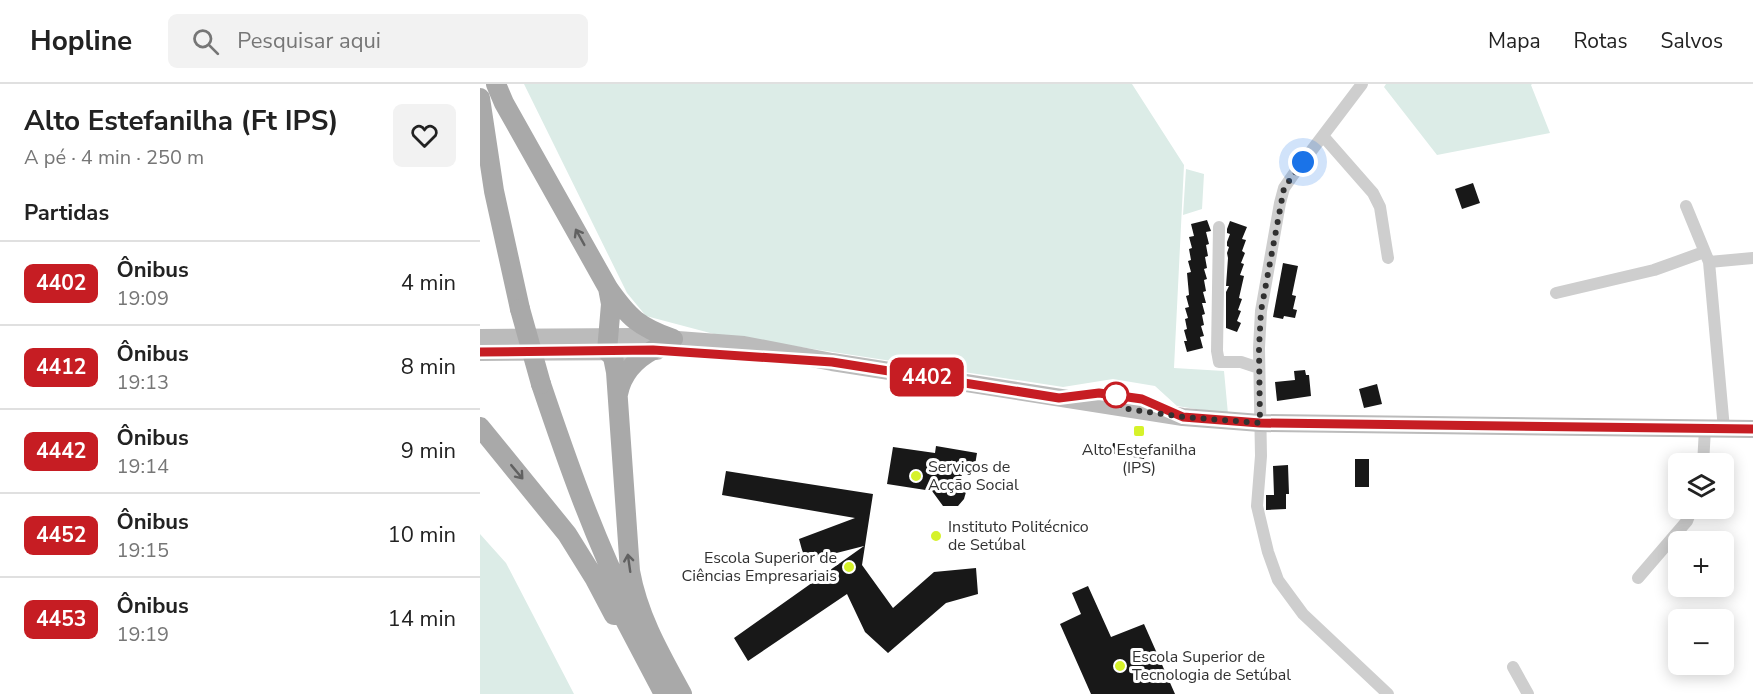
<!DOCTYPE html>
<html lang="pt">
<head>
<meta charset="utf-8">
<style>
	body { margin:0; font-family:"Nunito Sans",sans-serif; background:#f2f2f2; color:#222; height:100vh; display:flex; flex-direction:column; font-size:22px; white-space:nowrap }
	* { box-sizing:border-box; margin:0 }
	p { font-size:20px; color:#767676 }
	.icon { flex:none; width:33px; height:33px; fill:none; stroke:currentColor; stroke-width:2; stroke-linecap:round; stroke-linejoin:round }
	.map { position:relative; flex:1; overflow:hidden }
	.details { display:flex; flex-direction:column; background:#fff; width:480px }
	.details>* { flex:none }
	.badge { padding:0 12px; border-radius:9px; font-size:21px; line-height:39px }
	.tools { position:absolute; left:1188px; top:369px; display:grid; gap:12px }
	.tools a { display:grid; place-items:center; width:66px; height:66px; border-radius:9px; background:#fff; box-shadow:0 3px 15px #0003; font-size:30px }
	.you { position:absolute; width:30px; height:30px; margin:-15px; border:4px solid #fff; border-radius:50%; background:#1a73e8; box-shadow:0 0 0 9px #1a73e833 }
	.map>.badge { position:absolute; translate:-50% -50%; box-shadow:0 0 0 3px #fff }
	h2 { padding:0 24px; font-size:22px; line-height:54px }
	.round { display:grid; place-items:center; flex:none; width:63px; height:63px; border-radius:9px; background:#f2f2f2 }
	.head { display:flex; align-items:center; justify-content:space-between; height:102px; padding:0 24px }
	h1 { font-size:28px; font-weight:700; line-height:45px }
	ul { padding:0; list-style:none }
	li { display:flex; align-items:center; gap:18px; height:84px; padding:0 24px; border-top:2px solid #e0e0e0 }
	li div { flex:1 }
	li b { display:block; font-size:22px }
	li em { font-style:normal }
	li .badge { min-width:66px; font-weight:700; text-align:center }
	header { display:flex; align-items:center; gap:36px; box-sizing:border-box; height:84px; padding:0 30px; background:#fff; border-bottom:2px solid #e0e0e0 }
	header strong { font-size:28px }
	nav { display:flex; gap:33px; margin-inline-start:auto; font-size:21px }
	.search { width:420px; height:54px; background:#f2f2f2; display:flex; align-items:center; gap:15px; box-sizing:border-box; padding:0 21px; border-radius:9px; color:#767676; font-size:22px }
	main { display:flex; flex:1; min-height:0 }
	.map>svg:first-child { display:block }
</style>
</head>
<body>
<header>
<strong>Hopline</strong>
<div class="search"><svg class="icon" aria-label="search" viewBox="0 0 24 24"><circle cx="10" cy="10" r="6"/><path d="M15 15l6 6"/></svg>Pesquisar aqui</div>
<nav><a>Mapa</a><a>Rotas</a><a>Salvos</a></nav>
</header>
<main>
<section class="details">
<div class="head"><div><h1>Alto Estefanilha (Ft IPS)</h1><p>A pé · 4 min · 250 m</p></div><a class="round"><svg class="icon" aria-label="heart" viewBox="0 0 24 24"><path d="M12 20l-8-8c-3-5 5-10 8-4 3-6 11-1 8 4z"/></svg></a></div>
<h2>Partidas</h2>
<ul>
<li><span class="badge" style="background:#c61d23;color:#fff">4402</span><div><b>Ônibus</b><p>19:09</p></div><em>4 min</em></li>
<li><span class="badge" style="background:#c61d23;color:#fff">4412</span><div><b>Ônibus</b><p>19:13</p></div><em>8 min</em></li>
<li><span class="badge" style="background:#c61d23;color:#fff">4442</span><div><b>Ônibus</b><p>19:14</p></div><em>9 min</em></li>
<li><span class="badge" style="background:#c61d23;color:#fff">4452</span><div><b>Ônibus</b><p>19:15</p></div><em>10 min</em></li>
<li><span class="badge" style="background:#c61d23;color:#fff">4453</span><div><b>Ônibus</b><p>19:19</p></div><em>14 min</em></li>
</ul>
</section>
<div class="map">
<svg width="1273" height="610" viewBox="0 0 1273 610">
	<rect width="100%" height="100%" fill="#fff"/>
	<path fill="#dcece7" d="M44 0H652L704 81 694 284 744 287 748 330 697 322 675 302 633 295 583 303 234 250 166 232 147 209Z
		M906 0H1052L1051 1 1070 49 957 71 904 3Z
		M706 85 724 90 722 125 703 131Z
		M0 450 26 479 94 610H0Z"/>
	<path fill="#181818" d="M993 99 1000 119 982 125 975 105Z
		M727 136 731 147 726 148 729 160 726 161 728 172 725 173 727 184 724 185 727 195 724 196 726 207 723 208 726 219H722L725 230 722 231 724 241 721 242 724 252 720 253 723 264 707 268 704 257H707L704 246 707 245 705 235 708 234 705 224 709 223 706 212 709 211 707 189 711 188 708 177 711 176 709 165 712 164 709 153 714 152 711 140Z
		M750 137 767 143 762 155 766 156 762 167 765 169 761 179 764 180 760 191 764 192 759 214 762 215 758 226 761 227 757 237 761 239 757 248 746 244V208L749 202H746L748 174 747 169 749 163 747 162V158L750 150 747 149V145Z
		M803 179 818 182 812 211 816 212 813 225 817 226 815 234 804 232 803 235 793 233Z
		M825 286 826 291H829L831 312 797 317 795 298 815 296 814 287Z
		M897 300 902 320 884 324 879 305Z
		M633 359 666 365 664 375 631 369Z
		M456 362 497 369 494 387 480 385 486 408 484 415 478 422H463L452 407 407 400 413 363 455 369Z
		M875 375H889V403H875Z
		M808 381 809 410H806V425L786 426V411H794L793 382Z
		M246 387 393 410 382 481 413 524 454 488 496 484 498 510 466 519 408 569 385 548 367 510 268 577 254 554 384 462 325 477 319 455 375 434 242 411Z
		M608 502 631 553 664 540 695 610H611L580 540 601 530 592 509Z"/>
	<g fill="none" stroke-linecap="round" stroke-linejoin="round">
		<path stroke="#cecece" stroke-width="12" d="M882 0 813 91 804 104 800 119 781 227 779 264 781 372 777 422 788 468 798 496 823 530 908 610
			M843 52 893 109 900 123 908 174
			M1206 122 1229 178 1244 345
			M739 143 737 267 739 278H761L779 284
			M1229 178 1273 174
			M1076 209 1174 186 1224 168
			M1223 380 1225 345
			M1158 494 1207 437 1212 424
			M1033 583 1048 610"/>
		<path stroke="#bbb" stroke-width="18" d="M0 254 158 253 264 261 352 278 703 333 780 339 1273 345
			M0 268 177 267"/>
		<path stroke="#a9a9a9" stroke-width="20" d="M16 0 24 19 128 204C149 234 159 243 193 255
			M0 14 14 107 40 225
			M128 204 131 220 127 267 133 273 136 288 150 487C158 532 180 570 202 610
			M61 300C87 377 114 454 150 526
			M138 310C142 290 156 275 173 266
			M0 343 87 450 115 495 134 531
			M134 515 184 610"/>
		<path stroke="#a9a9a9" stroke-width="20" d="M40 225 61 300"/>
	</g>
	<defs><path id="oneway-shaft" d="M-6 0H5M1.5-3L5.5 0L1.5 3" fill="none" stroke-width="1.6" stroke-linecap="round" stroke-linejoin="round" transform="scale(1.5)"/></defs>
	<g stroke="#616161">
		<use href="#oneway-shaft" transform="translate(100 153) rotate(-119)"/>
		<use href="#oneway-shaft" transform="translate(37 388) rotate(50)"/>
		<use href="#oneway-shaft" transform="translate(149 479) rotate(-98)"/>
	</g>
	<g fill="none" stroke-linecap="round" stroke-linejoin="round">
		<defs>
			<path id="line" d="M0 268 173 266 352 278 579 314 619 309 662 315 703 333 780 339 1273 345"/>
		</defs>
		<use href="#line" stroke="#fff" stroke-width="14"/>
		<use href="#line" stroke="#c61d23" stroke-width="9"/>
		<path stroke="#313131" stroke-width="6" stroke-dasharray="0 10.8" d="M636 311 641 324 703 333 780 339 779 264 781 227 804 104 823 78"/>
	</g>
	<circle fill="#fff" stroke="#c61d23" stroke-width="3" cx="636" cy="311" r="12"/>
	<g fill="#d6f22a" stroke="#fff" stroke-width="2">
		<rect x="653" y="341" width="12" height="12" rx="3"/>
		<circle cx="436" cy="392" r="6"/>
		<circle cx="456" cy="452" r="6"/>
		<circle cx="369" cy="483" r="6"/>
		<circle cx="640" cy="582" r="6"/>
	</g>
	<g text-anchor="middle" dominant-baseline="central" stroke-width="6" stroke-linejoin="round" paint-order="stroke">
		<g font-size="16" fill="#313131" stroke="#fff" text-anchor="start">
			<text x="659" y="366" text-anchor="middle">Alto Estefanilha<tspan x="659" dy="18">(IPS)</tspan></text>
			<text x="448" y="383">Serviços de<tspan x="448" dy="18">Acção Social</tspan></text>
			<text x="468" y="443">Instituto Politécnico<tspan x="468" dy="18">de Setúbal</tspan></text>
			<text x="357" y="474" text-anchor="end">Escola Superior de<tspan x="357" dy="18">Ciências Empresariais</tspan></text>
			<text x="652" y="573">Escola Superior de<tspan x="652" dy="18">Tecnologia de Setúbal</tspan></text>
		</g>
	</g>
</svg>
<div class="tools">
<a><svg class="icon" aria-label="layers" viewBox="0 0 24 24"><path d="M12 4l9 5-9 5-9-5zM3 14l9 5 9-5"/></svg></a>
<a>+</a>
<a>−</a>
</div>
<div class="you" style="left:823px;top:78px"></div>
<b class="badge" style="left:447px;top:293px;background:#c61d23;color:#fff">4402</b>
</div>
</main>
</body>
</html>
